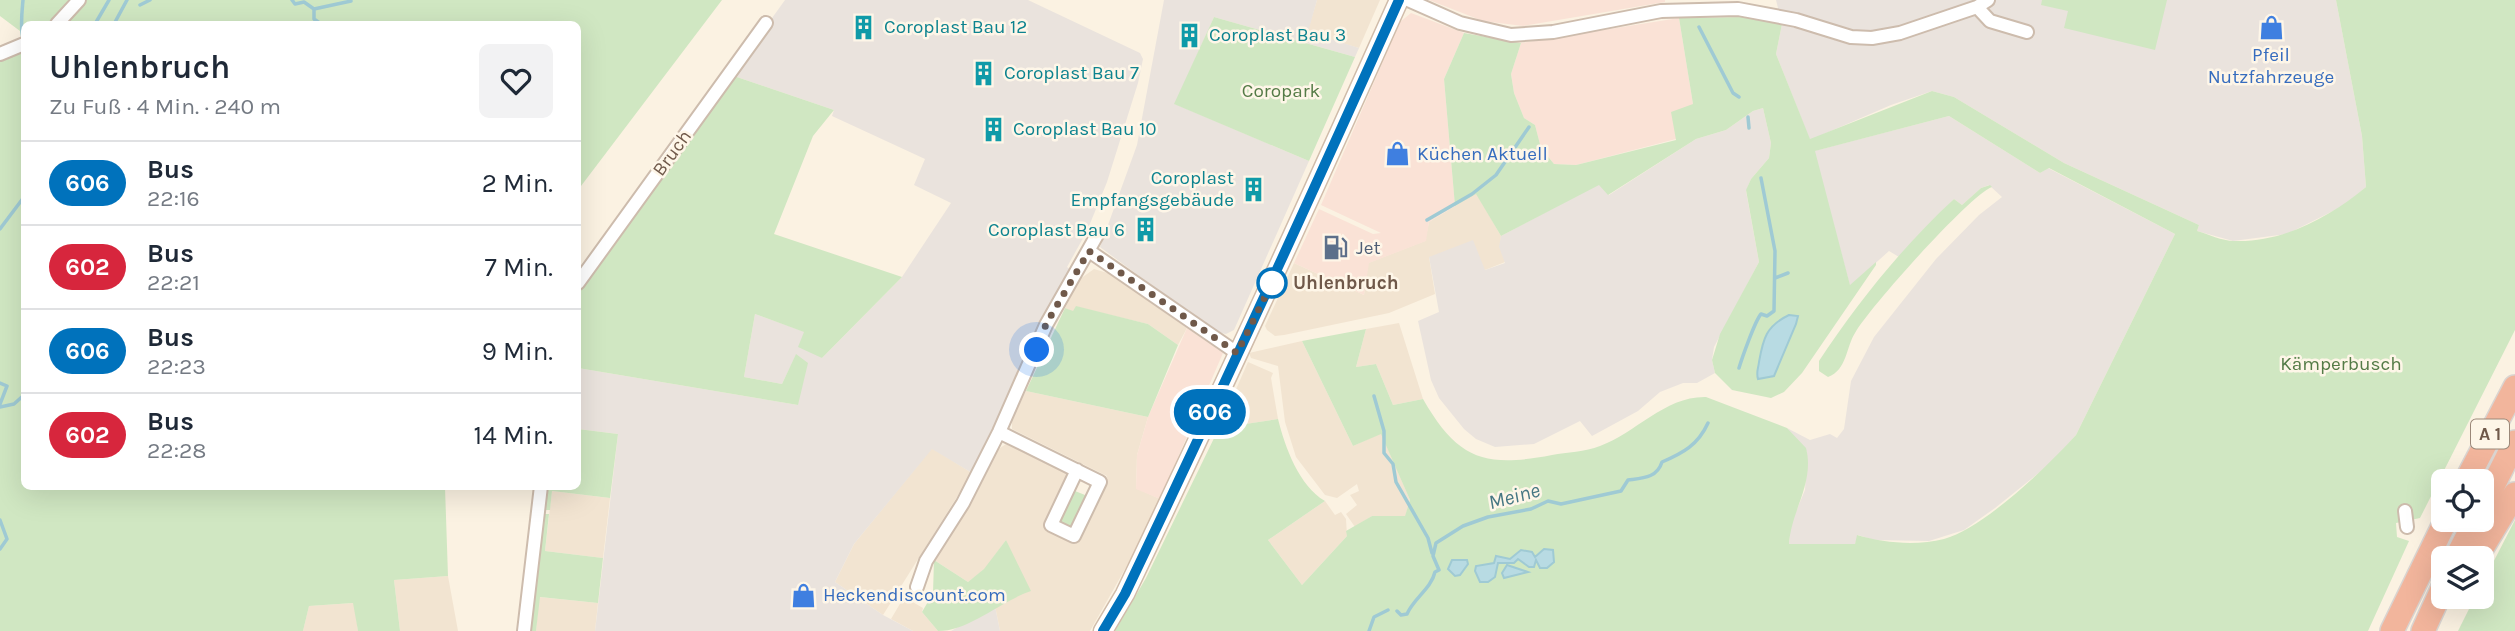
<!DOCTYPE html>
<html lang="de">
<head>
<meta charset="utf-8">
<style>
	body { margin:0; font-family:Karla,sans-serif; background:#f2f2f3; color:#1f2937; height:100vh; display:flex; flex-direction:column; font-size:26px; white-space:nowrap }
	* { box-sizing:border-box; margin:0 }
	p { font-size:23px; color:#747a83 }
	.icon { flex:none; width:38px; height:38px; fill:none; stroke:currentColor; stroke-width:2; stroke-linecap:round; stroke-linejoin:round }
	.map { position:relative; flex:1; overflow:hidden }
	.sheet { position:absolute; left:21px; top:21px; width:560px; height:469px; display:flex; flex-direction:column; background:#fff; border-radius:10px; box-shadow:0 7px 28px #0002 }
	.sheet>* { flex:none }
	.badge { padding:0 14px; border-radius:23px; font-size:24px; line-height:46px }
	.buttons { position:absolute; left:2431px; top:469px; display:grid; gap:14px }
	.buttons a { display:grid; place-items:center; width:63px; height:63px; border-radius:10px; background:#fff; box-shadow:0 7px 28px #0002; font-size:35px }
	.you { position:absolute; width:35px; height:35px; margin:-18px; border:5px solid #fff; border-radius:50%; background:#1a73e8; box-shadow:0 0 0 10px #1a73e833 }
	.map>.badge { position:absolute; translate:-50% -50%; box-shadow:0 0 0 4px #fff }
	.round { display:grid; place-items:center; flex:none; width:74px; height:74px; border-radius:10px; background:#f2f2f3 }
	.summary { display:flex; align-items:center; justify-content:space-between; height:119px; padding:0 28px }
	h1 { font-size:33px; font-weight:600; line-height:52px }
	ul { padding:0; list-style:none }
	li { display:flex; align-items:center; gap:21px; height:84px; padding:0 28px; border-top:2px solid #e0e1e3 }
	li div { flex:1 }
	li b { display:block; font-size:26px }
	li em { font-style:normal }
	li .badge { min-width:77px; font-weight:700; text-align:center }
	.map>svg:first-child { display:block }
</style>
</head>
<body>
<div class="map">
<svg width="2515" height="631" viewBox="0 0 2515 631">
	<rect width="100%" height="100%" fill="#fbf2e2"/>
	<path fill="#f2e4d1" d="M1317 0H1380L1359 48 1307 33Z
		M1476 193 1501 236 1500 247 1505 262 1485 270 1429 257 1435 294 1389 313 1284 335 1275 336 1267 330 1265 326 1294 263 1364 295 1368 263 1425 241 1429 222Z
		M1094 269 1111 274 1187 328 1178 345 1148 324 1076 307 1073 312 1065 308 1080 279Z
		M1399 323 1423 399 1393 405 1376 364 1356 367 1366 329Z
		M1302 341 1353 446 1381 433 1410 500 1405 517 1372 516 1355 527 1346 514 1357 505 1350 495 1359 491 1357 484 1337 498 1325 495 1296 457 1285 422 1278 366 1251 358 1249 353Z
		M1248 362 1273 373 1271 378 1278 419 1219 428Z
		M1026 391 1148 417 1137 455 1136 488 1160 499 1138 546 1090 631H1000L995 606 1015 596 1006 540 985 569 968 582 934 560 978 488 997 450 1006 444 1068 473V480L1045 527 1076 541 1107 476 1012 429V419Z
		M932 448 972 473 883 615 835 582 854 544Z
		M552 491 610 498 603 558 545 551Z
		M1325 501 1335 515 1341 512 1346 519 1347 536 1302 585 1268 540Z
		M448 576 458 631H400L394 580Z
		M539 597 598 603 595 631H536Z
		M904 597 923 608 922 612 938 631H913L891 619Z
		M354 603 358 631H303L309 606Z"/>
	<path fill="#fae2d6" d="M1429 0H1665V2L1523 26 1483 21Z
		M1411 13 1464 33 1444 79 1455 206 1429 222 1426 241 1369 263 1364 295 1294 263 1319 209 1373 234 1381 233 1321 205 1400 22Z
		M1679 18 1693 104 1676 139 1576 165 1554 164 1541 148 1535 125 1524 118 1514 93 1511 74 1521 43Z
		M1187 328 1223 353 1160 499 1136 489 1137 455 1148 417Z"/>
	<path fill="#eae3dd" d="M785 0H1028L1140 53 1143 59 1138 83 1107 182 1087 231 1067 267 1071 270 1043 318 972 473 932 449 854 544 835 582 883 615 913 631H595L618 434 578 429V368L798 405 796 355 782 384 744 377 755 314 805 332 822 358 902 277 951 203 914 185 925 159 832 116 834 110 731 75Z
		M1164 0H1317L1308 32 1359 48 1355 57 1214 17 1175 104 1309 161 1234 330 1226 334 1215 332 1100 247 1137 145Z
		M1776 0H2336L2362 136 2366 187 2343 206 2287 234 2233 241 2197 231 2199 225 2064 163 1954 97 1932 91 1891 105 1810 140 1776 54 1782 24Z
		M1763 108 1771 143 1769 158 1751 179 1746 191 1759 262 1714 347 1712 360 1715 373 1697 383H1683L1660 392 1638 411 1592 436 1580 421 1534 444 1495 447 1476 439 1464 429 1439 398 1431 380 1418 321 1439 312 1429 257 1473 240 1485 270 1505 263 1499 247 1501 236 1599 184 1609 195 1696 139 1726 130 1753 111Z
		M1949 116 2040 173 2048 168 2175 234 2076 435 2051 463 1995 508 1964 530 1929 541 1874 540 1858 535 1855 544H1789L1790 526 1805 490 1807 452 1787 428 1810 440 1830 434 1837 438 1844 429 1851 381 1874 337 1936 259 1979 215 2002 197 1989 185 1981 188 1962 205 1954 199 1899 257 1889 251 1850 286 1814 151Z
		M995 606 1000 631H951Z"/>
	<path fill="#d0e7c2" d="M0 0H722L578 190V24H24V34L0 16Z
		M2042 0H2167L2155 50 2064 28 2068 11 2041 5Z
		M2336 0H2515V330L2420 518 2396 523 2397 537 2409 541 2368 631H1115L1146 578 1219 428 1278 419C1285 447 1299 486 1325 501L1268 540 1302 585 1347 536 1346 531 1372 516H1405L1410 500 1381 434 1353 446 1302 341 1366 329 1356 367 1376 364 1393 405 1423 399C1458 460 1485 468 1552 455 1567 452 1585 452 1600 446 1636 433 1665 396 1706 397L1787 428 1806 448C1815 482 1791 511 1789 544H1855L1857 535C1884 543 1916 546 1944 539 1984 528 2048 466 2076 435L2175 234 2049 168 2040 173 1949 116 1815 151 1850 285 1876 262V265L1802 373 1784 392 1771 398 1732 390 1715 373 1712 360 1720 334 1759 262 1746 190 1751 179 1769 158 1771 143 1763 108 1753 111 1726 130 1696 139 1608 195 1599 185 1501 236 1476 194 1455 206 1444 79 1464 33 1521 43 1511 74 1514 93 1524 118 1535 125 1541 148 1554 164 1576 165 1676 140 1671 112 1693 104 1679 18 1744 17 1782 24 1776 54 1810 139 1932 91 1954 97 2064 163 2199 225 2197 231C2208 234 2222 241 2234 241 2282 243 2330 217 2366 187L2362 136Z
		M1214 17 1355 57 1309 161 1174 104Z
		M24 47V486L445 487 448 576 394 580 400 631H358L353 603 309 606 303 631H0V57Z
		M731 75 834 110 813 136 774 234 902 277 822 358 798 347 804 332 755 314 744 377 782 384 796 354 808 363 798 405 578 368V290Z
		M1990 185 1992 187C1970 195 1869 308 1855 333 1846 347 1847 370 1828 377L1819 371V361C1858 302 1903 246 1954 199L1962 205 1981 188Z
		M1076 306 1148 324 1178 345 1148 417 1026 391 1065 308 1073 311Z
		M578 429 618 434 610 498 552 491 550 510H540L541 487 578 486Z
		M1070 489 1090 497 1074 529 1059 527 1057 517Z
		M542 514H549L545 551 603 558 598 603 540 597 536 631H523Z
		M2515 520V631H2458L2475 597H2482V584Z
		M1006 540 1031 591C1001 601 969 631 938 631L922 612 933 593 934 560 968 582 984 569Z"/>
	<path fill="#b8dbe3" stroke="#9fcad4" stroke-width="2" d="M1789 315 1798 316 1796 324 1774 376 1758 379C1756 372 1758 370 1759 362 1763 339 1766 326 1789 315Z
		M1544 549 1553 550 1554 562 1547 568H1540L1536 560 1534 567H1529L1518 559 1514 563H1498L1495 577 1488 582H1480L1475 571 1476 566 1494 563 1496 556 1510 559 1521 550 1532 552 1535 557Z
		M1452 560H1467L1468 564 1460 575 1455 576 1448 569Z
		M1507 565 1528 572 1504 578 1502 573Z"/>
	<g fill="none" stroke-linecap="round" stroke-linejoin="round">
		<path stroke="#9fcad4" stroke-width="3.5" d="M292 0 295 4 304 2 314 9 351 1
			M140 5 150 0
			M314 9V19L321 24
			M95 24 109 0
			M114 24 127 0
			M1699 27 1733 93 1739 97
			M23 38C20 27 22 12 23 0
			M24 51V56
			M1748 117 1749 128
			M24 137V142
			M1427 220 1472 194 1496 175 1529 127
			M0 229 24 197
			M1775 278 1788 273
			M1739 368C1742 358 1755 321 1761 314L1767 316 1774 311 1775 251 1761 178
			M0 383 7 386 0 404
			M1374 396 1384 431V453L1393 464 1396 482 1428 538 1432 553
			M0 407 14 404 24 395
			M0 520 7 539 0 549
			M1397 611 1401 615 1407 614C1414 598 1431 589 1435 572L1439 570 1433 556 1436 543 1463 526 1488 517 1531 509 1548 501 1561 504 1621 491 1628 480C1643 478 1657 478 1662 462 1683 453 1698 445 1708 423
			M1369 631 1374 617 1388 610"/>
		<defs>
			<path id="street" d="M1408 0 1460 23 1511 35 1553 32 1661 11 1738 9 1796 20 1851 37 1872 38 1900 33 1977 7 1988 0
				M1977 7 1990 21 2027 32
				M57 24 79 0
				M0 54 24 44
				M1089 251 1237 353
				M578 283 766 23
				M999 432 1100 482 1074 536 1051 525 1077 470
				M2405 511 2407 527
				M917 587 926 561 963 503 999 432 1046 325 1097 235
				M524 631 541 486"/>
			<path id="secondary" d="M1103 631 1125 594C1219 397 1310 199 1399 0"/>
			<path id="highway" d="M2466 481 2515 387
				M2482 508 2515 442
				M2456 558 2476 520
				M2476 558 2515 494
				M2392 631 2446 520
				M2423 631 2443 587"/>
		</defs>
		<use href="#street" stroke="#cdbcad" stroke-width="16"/>
		<use href="#secondary" stroke="#d0bcaa" stroke-width="21"/>
		<use href="#highway" stroke="#dad4d0" stroke-width="26"/>
		<use href="#street" stroke="#fff" stroke-width="12"/>
		<use href="#secondary" stroke="#fff" stroke-width="18"/>
		<use href="#highway" stroke="#f2b59c" stroke-width="23"/>
	</g>
	<g fill="none" stroke-linecap="round" stroke-linejoin="round">
		<defs>
			<path id="line" d="M1103 631 1125 594C1219 397 1310 199 1399 0"/>
		</defs>
		<use href="#line" stroke="#fff" stroke-width="16"/>
		<use href="#line" stroke="#0072bc" stroke-width="10"/>
		<path stroke="#70594a" stroke-width="7" stroke-dasharray="0 12.6" d="M1037 350 1046 324 1089 251 1237 353 1272 283"/>
	</g>
	<defs>
		<symbol id="building-bare" viewBox="-9 -9 18 18"><path d="M-4-6H4V6H1V3H-1V6H-4ZM-2.5-4.3h1.7v1.8h-1.7ZM.8-4.3h1.7v1.8H.8ZM-2.5-1h1.7V.8h-1.7ZM.8-1h1.7V.8H.8Z" fill="#0f9aa8" stroke="#fef6e8" stroke-width="2.5" paint-order="stroke"/></symbol>
		<symbol id="shop-bare" viewBox="-9 -9 18 18"><path d="M-5-2.5h2.3a2.7 3.5 0 0 1 5.4 0H5L5.5 6h-11ZM-1.5-2.5h3a1.5 2.3 0 0 0-3 0Z" fill="#3f7fe0" stroke="#fef6e8" stroke-width="2.5" paint-order="stroke"/></symbol>
		<symbol id="fuel-bare" viewBox="-9 -9 18 18"><path d="M-5.5-6h7V0h2V4h1.3V-2.5L3-4.5l.8-.8L6-3V5H2.5V1h-1V6h-7ZM-4.2-4.7v3.2H.2V-4.7Z" fill="#5c6f8a" stroke="#fef6e8" stroke-width="2.5" paint-order="stroke"/></symbol>
	</defs>
	<g fill-rule="evenodd">
		<use href="#building-bare" x="846" y="10" width="35" height="35"/>
		<use href="#shop-bare" x="2254" y="10" width="35" height="35"/>
		<use href="#building-bare" x="1172" y="18" width="35" height="35"/>
		<use href="#building-bare" x="966" y="56" width="35" height="35"/>
		<use href="#building-bare" x="976" y="112" width="35" height="35"/>
		<use href="#shop-bare" x="1380" y="136" width="35" height="35"/>
		<use href="#building-bare" x="1236" y="172" width="35" height="35"/>
		<use href="#building-bare" x="1128" y="212" width="35" height="35"/>
		<use href="#fuel-bare" x="1318" y="230" width="35" height="35"/>
		<use href="#shop-bare" x="786" y="578" width="35" height="35"/>
	</g>
	<circle fill="#fff" stroke="#0072bc" stroke-width="3.5" cx="1272" cy="283" r="14"/>
	<g text-anchor="middle" dominant-baseline="central" stroke-width="5" stroke-linejoin="round" paint-order="stroke">
		<rect fill="#fef6e8" stroke="#9b8879" stroke-width="2" x="2471" y="419.5" width="38" height="29" rx="5"/>
		<g font-size="18" font-weight="bold" fill="#70594a">
			<text x="2490" y="434">A 1</text>
		</g>
		<g font-size="19" fill="#0d838f" stroke="#fef6e8" text-anchor="start">
			<text x="884" y="27">Coroplast Bau 12</text>
			<text x="1209" y="35">Coroplast Bau 3</text>
			<text x="1004" y="73">Coroplast Bau 7</text>
			<text x="1013" y="129">Coroplast Bau 10</text>
			<text x="1234" y="178" text-anchor="end">Coroplast<tspan x="1234" dy="22">Empfangsgebäude</tspan></text>
			<text x="1125" y="230" text-anchor="end">Coroplast Bau 6</text>
		</g>
		<g font-size="19" fill="#366cbe" stroke="#fef6e8" text-anchor="start">
			<text x="2271" y="55" text-anchor="middle">Pfeil<tspan x="2271" dy="22">Nutzfahrzeuge</tspan></text>
			<text x="1417" y="154">Küchen Aktuell</text>
			<text x="823" y="595">Heckendiscount.com</text>
		</g>
		<g font-size="19" fill="#547b46" stroke="#fef6e8">
			<text x="1281" y="91">Coropark</text>
			<text x="2341" y="364">Kämperbusch</text>
		</g>
		<g font-size="19" fill="#70594a" stroke="#fef6e8">
			<text transform="translate(672 153) rotate(-54)">Bruch</text>
		</g>
		<g font-size="19" fill="#4e5e75" stroke="#fef6e8" text-anchor="start">
			<text x="1356" y="248">Jet</text>
		</g>
		<g font-size="19" font-weight="bold" fill="#70594a" stroke="#fef6e8" text-anchor="start">
			<text x="1293" y="283">Uhlenbruch</text>
		</g>
		<g font-size="21" font-style="italic" fill="#467783" stroke="#fef6e8">
			<text transform="translate(1514 496) rotate(-15)">Meine</text>
		</g>
	</g>
</svg>
<div class="buttons">
<a><svg class="icon" aria-label="locate" viewBox="0 0 24 24"><circle cx="12" cy="12" r="6"/><path d="M12 2v4M12 18v4M2 12h4M18 12h4"/></svg></a>
<a><svg class="icon" aria-label="layers" viewBox="0 0 24 24"><path d="M12 4l9 5-9 5-9-5zM3 14l9 5 9-5"/></svg></a>
</div>
<div class="you" style="left:1037px;top:350px"></div>
<b class="badge" style="left:1210px;top:412px;background:#0072bc;color:#fff">606</b>
<section class="sheet">
<div class="summary"><div><h1>Uhlenbruch</h1><p>Zu Fuß · 4 Min. · 240 m</p></div><a class="round"><svg class="icon" aria-label="heart" viewBox="0 0 24 24"><path d="M12 20l-8-8c-3-5 5-10 8-4 3-6 11-1 8 4z"/></svg></a></div>
<ul>
<li><span class="badge" style="background:#0072bc;color:#fff">606</span><div><b>Bus</b><p>22:16</p></div><em>2 Min.</em></li>
<li><span class="badge" style="background:#d7263d;color:#fff">602</span><div><b>Bus</b><p>22:21</p></div><em>7 Min.</em></li>
<li><span class="badge" style="background:#0072bc;color:#fff">606</span><div><b>Bus</b><p>22:23</p></div><em>9 Min.</em></li>
<li><span class="badge" style="background:#d7263d;color:#fff">602</span><div><b>Bus</b><p>22:28</p></div><em>14 Min.</em></li>
</ul>
</section>
</div>
</body>
</html>
